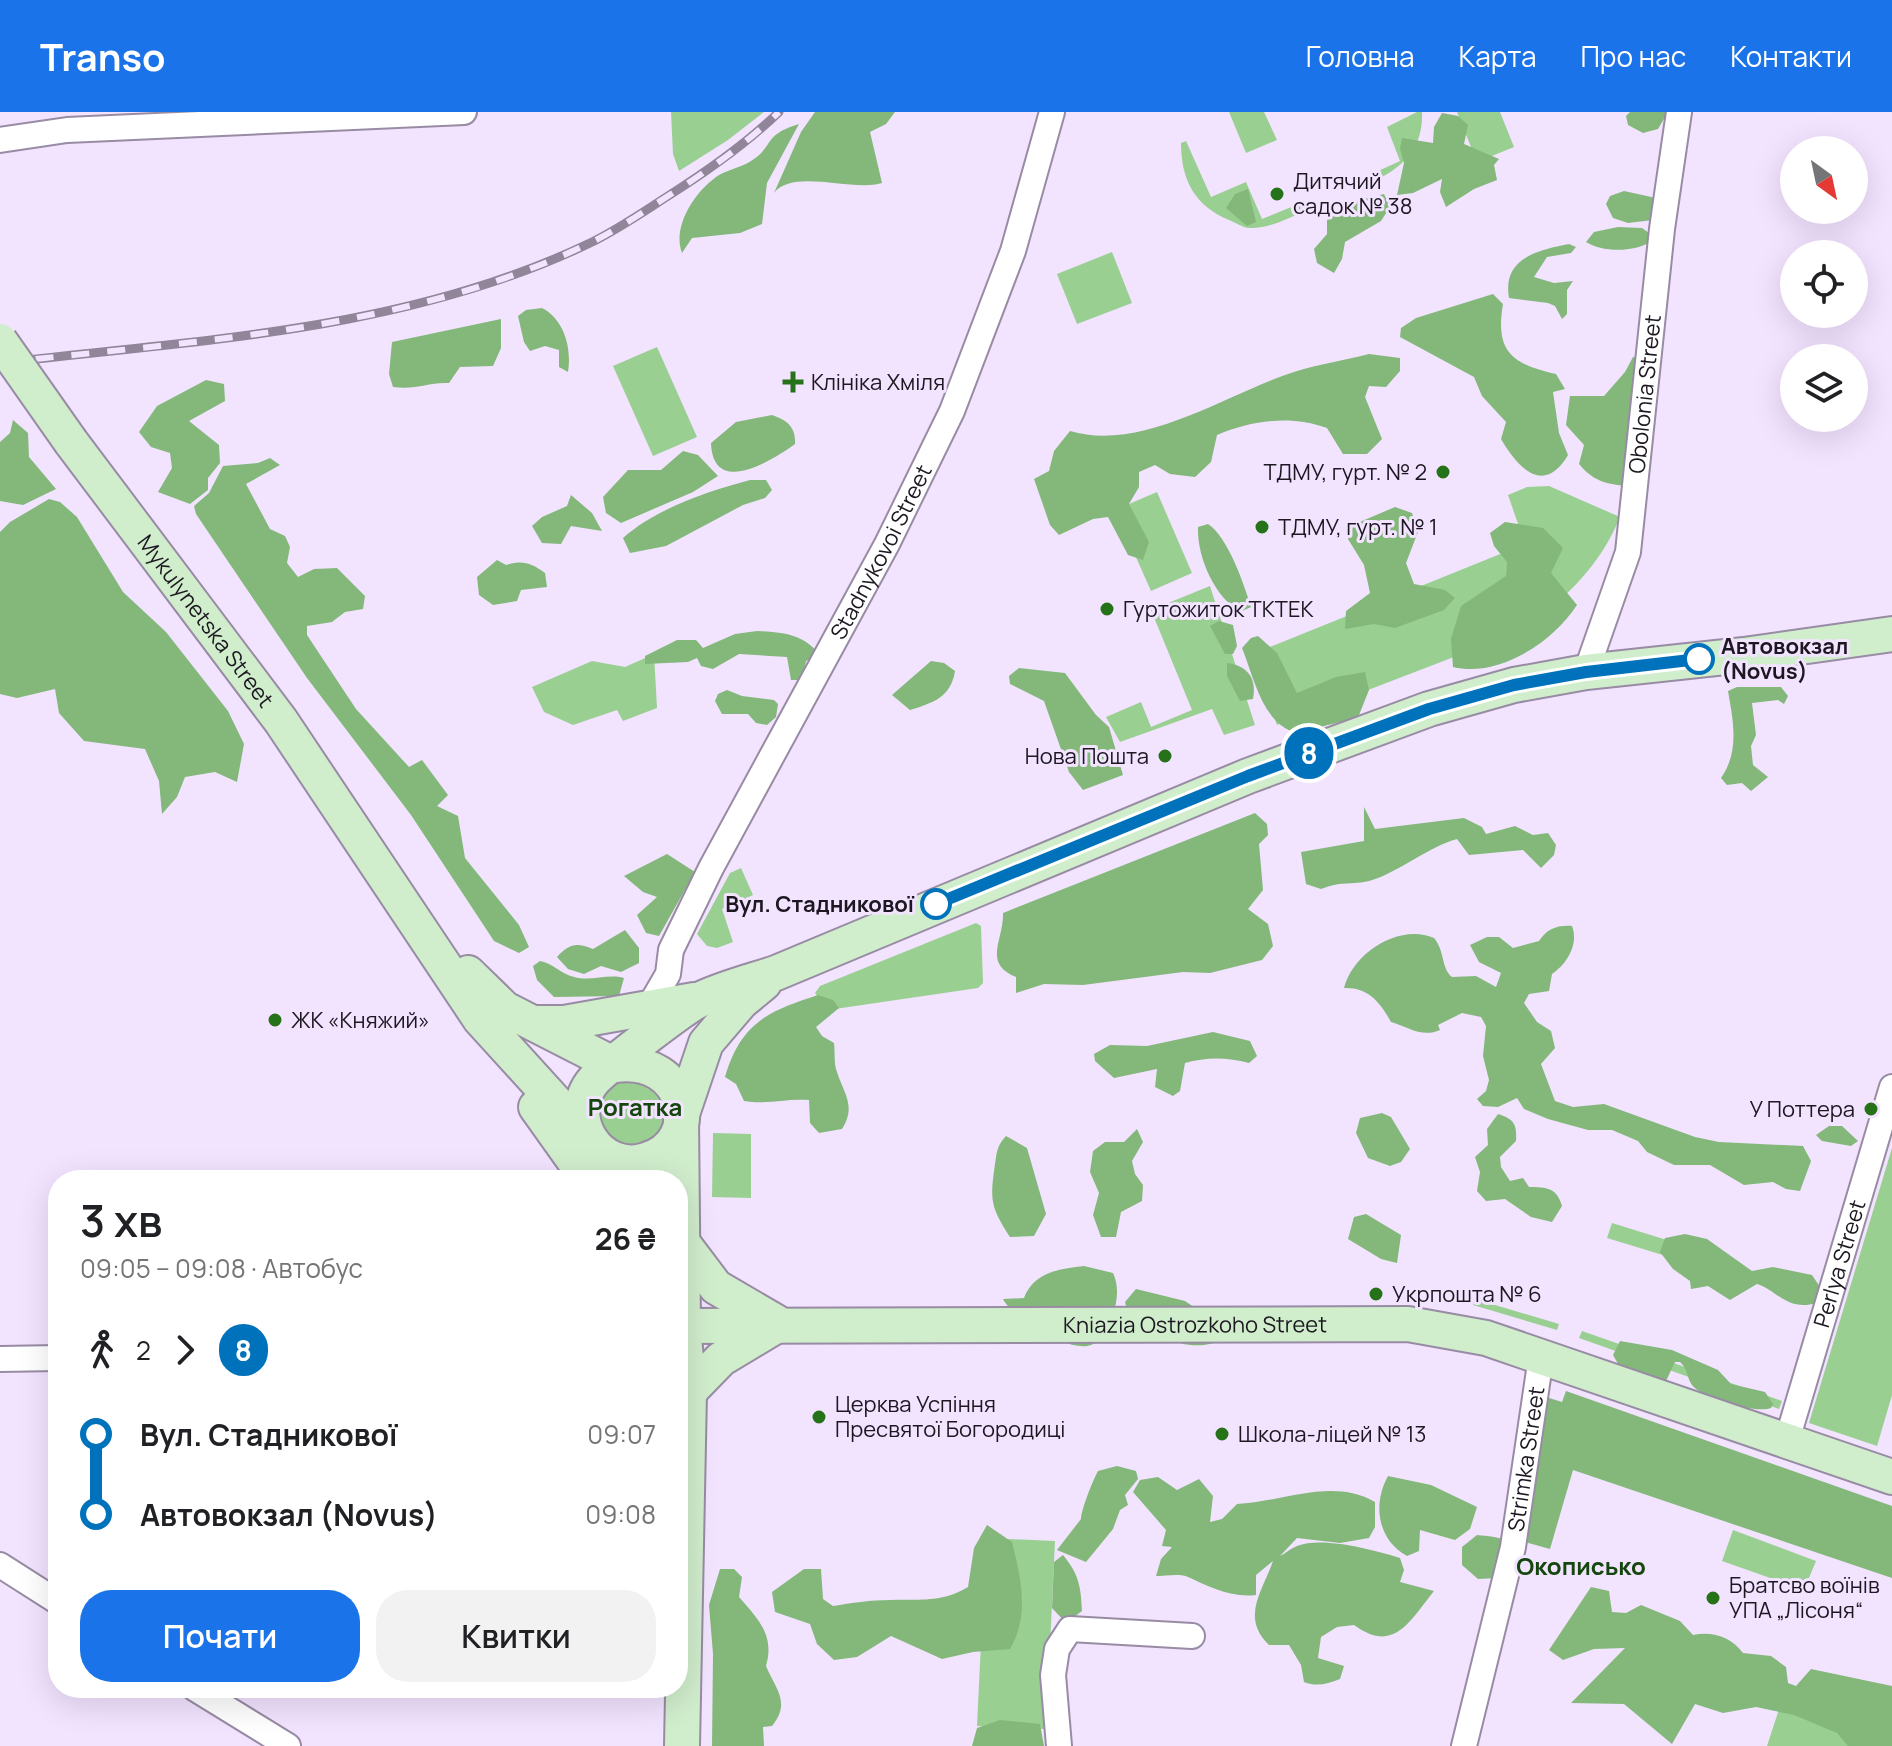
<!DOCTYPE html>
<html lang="uk">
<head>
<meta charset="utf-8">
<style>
	body { margin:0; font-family:Manrope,sans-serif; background:#f2f2f2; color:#202124; height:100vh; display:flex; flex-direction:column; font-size:30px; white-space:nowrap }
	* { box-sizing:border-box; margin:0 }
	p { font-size:26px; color:#757577 }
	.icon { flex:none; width:44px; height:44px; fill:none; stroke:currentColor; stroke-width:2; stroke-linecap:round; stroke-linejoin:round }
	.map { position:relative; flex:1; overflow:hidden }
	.drawer { position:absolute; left:48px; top:1058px; width:640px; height:528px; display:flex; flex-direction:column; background:#fff; border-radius:32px; box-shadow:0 8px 32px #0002 }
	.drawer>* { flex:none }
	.badge { padding:0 16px; border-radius:26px; font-size:28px; line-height:52px }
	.needle { width:52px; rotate:147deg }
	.buttons { position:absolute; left:1780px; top:24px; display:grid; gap:16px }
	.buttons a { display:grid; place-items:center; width:88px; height:88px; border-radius:50%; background:#fff; box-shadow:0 8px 32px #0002; font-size:40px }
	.map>.badge { position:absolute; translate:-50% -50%; box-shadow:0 0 0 4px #fff }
	.legs { display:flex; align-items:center; gap:12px; height:88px; padding:0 32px; font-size:26px }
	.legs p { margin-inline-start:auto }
	.head { display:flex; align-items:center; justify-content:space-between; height:136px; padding:0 32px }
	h1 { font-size:44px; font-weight:600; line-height:60px }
	.cta { display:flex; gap:16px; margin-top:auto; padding:16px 32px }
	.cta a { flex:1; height:92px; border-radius:32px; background:#1a73e8; color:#fff; font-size:32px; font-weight:600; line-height:92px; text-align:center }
	.cta a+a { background:#f2f2f2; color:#202124 }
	ul { padding:0 32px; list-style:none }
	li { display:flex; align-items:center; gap:28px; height:80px; font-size:30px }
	li i { display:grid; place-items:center; width:12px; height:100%; margin:0 10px; background:currentColor }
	li i::after { content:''; width:20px; height:20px; margin:-10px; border:6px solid; border-radius:50%; background:#fff }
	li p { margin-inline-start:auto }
	li:first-child i { background:linear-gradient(#0000 50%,currentColor 0) }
	li:last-child i { background:linear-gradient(currentColor 50%,#0000 0) }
	header { display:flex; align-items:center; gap:48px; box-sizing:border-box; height:112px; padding:0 40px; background:#1a73e8; color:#fff }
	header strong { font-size:38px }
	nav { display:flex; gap:44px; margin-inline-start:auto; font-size:28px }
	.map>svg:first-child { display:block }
</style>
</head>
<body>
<header>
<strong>Transo</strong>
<nav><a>Головна</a><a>Карта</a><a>Про нас</a><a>Контакти</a></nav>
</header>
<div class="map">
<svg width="1892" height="1634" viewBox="0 0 1892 1634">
	<rect width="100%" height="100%" fill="#f2e3ff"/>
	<path fill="#9acf92" d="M671 0H764L728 28 679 59 673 42Z
		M1229 0H1264L1277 28 1246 41Z
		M1417 0H1422C1424 45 1392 62 1355 78L1352 71 1400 49 1387 15Z
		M1457 0H1500L1514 35 1477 50Z
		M1186 29 1211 85 1246 70 1262 107 1301 91 1305 99C1289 106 1270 116 1252 116 1244 117 1237 111 1229 108 1195 94 1181 68 1181 31Z
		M1112 140 1132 191 1077 212 1057 162Z
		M657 235 697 325 653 344 613 254Z
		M1549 374 1620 405C1600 455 1563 489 1519 520L1277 613 1250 543 1525 432 1508 383 1527 375Z
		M1157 380 1192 461 1151 479 1115 398Z
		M1210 474 1255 613 1224 623 1212 597 1120 630 1106 605 1141 590 1151 615 1192 598 1151 498Z
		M654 542 657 596 623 609 617 598 573 613 544 600 532 575 592 549 625 555Z
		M741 756 753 783 722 797 733 830 717 836 707 834 697 822 730 761Z
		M976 811 981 814 983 871 978 876 828 898 815 881 820 874Z
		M598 1001a33 33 0 1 1 66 0a33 33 0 1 1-66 0Z
		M713 1021 751 1022V1086L712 1085Z
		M1892 1036V1283L1877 1334 1809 1311Z
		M1612 1111 1670 1129 1666 1144 1607 1126Z
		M1475 1187 1559 1212 1557 1218 1473 1193Z
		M1582 1219 1782 1289 1779 1297 1579 1226Z
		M1733 1418 1816 1449 1804 1478 1722 1449Z
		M986 1426 1055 1429 1046 1617 977 1614Z
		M1783 1585 1892 1634H1767Z"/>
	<path fill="#83b87a" d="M815 0H895L886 12 870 20 882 71C852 80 793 56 774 81L801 20Z
		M1630 0H1668L1658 17 1643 21 1628 13 1626 4Z
		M1442 1 1458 4 1468 13 1464 32 1499 47 1494 53 1497 68 1474 77 1446 95 1440 80 1442 67 1413 81 1397 83 1404 51 1400 37 1402 26 1433 31 1434 15Z
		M799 12 767 71 762 112 740 121 692 126 682 141C672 115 694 81 716 65 726 58 740 56 751 49 775 34 762 23 799 12Z
		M1248 77 1256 110 1247 114 1226 96 1235 82Z
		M1624 79 1656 86 1653 108 1628 111 1613 106 1606 92 1610 84Z
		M1384 82 1390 95 1381 109 1345 130 1342 147 1334 161 1317 151 1314 137 1327 122V108L1353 90Z
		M1618 115 1642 116 1656 126C1639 141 1603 141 1586 130L1594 120Z
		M1569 132 1576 135 1571 141 1547 145 1534 165 1554 171 1573 169 1567 178V202L1562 207 1555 194 1548 191 1509 186C1502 146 1538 138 1569 132Z
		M1493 182 1503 192C1495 239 1511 252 1556 262L1565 277 1553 280 1559 321 1568 343C1544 384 1518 356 1501 327L1506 310 1482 284 1474 265 1400 225 1401 216 1416 206Z
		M542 196C564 207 572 236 568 260L559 255V238L545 234 530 239 524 230 518 204 526 198Z
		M501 207V236L493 254 460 255 449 271C427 270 418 278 393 275L389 262 392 230Z
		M1369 242 1400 246V259L1386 275 1369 274 1365 285 1382 327 1367 342H1343L1327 316C1291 303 1252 308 1217 323L1211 350 1195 365 1170 362 1155 353 1139 360V375L1129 392 1149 430 1143 448 1128 443 1108 405 1093 407 1059 423 1050 413 1034 367 1049 359 1054 339 1070 319C1143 341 1229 280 1297 259 1320 252 1345 248 1369 242Z
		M1633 245 1648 247 1627 374C1606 372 1593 369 1579 352L1584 333 1566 313 1570 284H1604L1625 260Z
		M206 268 224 272 225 289 189 309 219 333 220 351 208 366V378L190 392 158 380 172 356 170 341 151 335 139 320 157 294Z
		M772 303C787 308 796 315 795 332 773 348 713 386 711 331L736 310Z
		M13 308 28 321 29 345 56 377 23 393 0 389V330L10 321Z
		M683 339 698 343 718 364 693 380 621 411 606 401 603 385 628 358H661Z
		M270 346 280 353 246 372 270 417 285 424 290 435 287 451 298 465 314 457 337 456 365 484 363 497 345 500 332 510 307 514V523L356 597 409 655 422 648 448 683 437 694 458 704 465 746 519 813 529 835 519 841 494 829 411 703 307 566 196 402 194 394 209 381 223 354 258 351Z
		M750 368H766L772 378 765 386 743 393 666 434 630 441 623 426C657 396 706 380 750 368Z
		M571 383 592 401 602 419 571 414 561 432 542 431 532 414 542 405 567 394Z
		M49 387 60 390 77 405 123 480 166 520 228 599 244 632 237 670 215 660 185 665 177 685 162 702 159 669 145 637 84 629 59 601 55 577 17 586 0 582V420L10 410Z
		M1395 395 1412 401 1418 420 1406 451 1414 472 1445 478 1455 486 1444 498 1395 516 1374 512 1345 517 1346 499 1370 481 1364 453 1348 427V415Z
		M1505 410 1543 416 1563 436 1551 461 1577 493C1553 530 1499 566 1453 555L1451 527 1461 494 1506 464 1507 450 1494 434 1490 421Z
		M1208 412C1228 425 1244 472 1251 495L1240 500C1214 484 1197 445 1198 415Z
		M497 448 506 453C523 448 531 451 545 461L547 475 521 478 517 489 493 493 479 483 477 465Z
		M1219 509 1233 513 1237 534 1233 542H1225L1210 514Z
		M757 519C782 520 804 522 820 543L806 549 802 568H791L787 545 739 542 713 557 701 554 697 546 688 550 645 552V544L677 528H696L703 536 735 522Z
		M1258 524 1277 541 1297 581 1336 565 1365 560 1369 578 1359 603C1340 613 1321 611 1307 623 1264 620 1256 571 1242 536L1251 526Z
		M931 549 944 551 955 559C951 585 933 591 910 598L892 583Z
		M1227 551C1248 554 1257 566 1253 587L1240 589 1227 564Z
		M1019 556 1065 561 1096 603 1109 615 1123 663 1083 678 1069 660 1044 589 1010 572 1009 564Z
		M1737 575H1781L1788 584 1784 592 1778 588 1752 591 1756 623 1751 634 1753 653 1768 665 1751 679 1742 671 1727 673 1721 666C1740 639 1733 608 1728 579Z
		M727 578 742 584 774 588 778 592 776 605 767 613 756 611 748 602H722L715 589 718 582Z
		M1364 695 1375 717 1464 706 1482 715 1486 722 1515 714 1533 723 1548 721 1556 733 1554 743 1541 756 1523 738 1469 743 1457 727C1427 735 1391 766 1364 770 1345 773 1342 769 1321 777L1306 772 1301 740 1364 729Z
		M1255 701 1267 712 1268 723 1259 732 1263 778 1248 797 1268 812 1273 834 1262 848 1210 861 1183 860 1083 873 1044 872 1016 881V865C982 851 1004 828 1003 801Z
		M667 742 695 760 659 824 646 821 637 803 657 785 643 780 624 764Z
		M1572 814C1579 832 1567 852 1552 862L1549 879 1529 882 1524 891 1537 910 1551 919 1555 936 1541 952 1555 989 1573 995 1604 992 1695 1025 1719 1030 1803 1034 1811 1049 1800 1079 1786 1077 1773 1070 1744 1073 1710 1053H1674L1647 1040 1638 1029 1612 1018H1588L1548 1007 1524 997 1517 986 1498 995 1483 994 1477 987 1486 979 1489 968 1483 944 1486 914 1481 905 1462 901 1438 913 1440 918C1422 926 1408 915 1391 910 1380 890 1368 875 1344 876 1353 841 1399 811 1434 826 1445 839 1441 856 1452 865L1476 864 1496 875 1501 861 1479 850 1470 833 1487 825H1499L1513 836 1539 829C1547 817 1557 813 1572 814Z
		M625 818 639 836V851L621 860 601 854 584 862 568 857 557 845C569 832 576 830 593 837Z
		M540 849C553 851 561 862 574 865 592 870 607 861 624 866L619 884 554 885 537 868 533 854Z
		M818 883 833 888 839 896 816 915 822 924 834 931C835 939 834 949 836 957 843 981 857 993 842 1017L819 1021 810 1011 809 988C786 986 768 993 744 989L736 972 725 965C741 910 769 899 818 883Z
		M1213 920 1250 929 1257 944 1249 951C1227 945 1206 945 1185 951L1180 979 1173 984 1155 975 1157 957 1114 966 1095 949 1094 942 1110 933 1147 934Z
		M1382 1001 1391 1005 1410 1037 1401 1050 1390 1054 1368 1046 1356 1021 1360 1006Z
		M1498 1002C1514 1007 1517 1012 1516 1029L1500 1045 1501 1055 1510 1069 1523 1066 1529 1075C1547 1075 1557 1076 1562 1094L1552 1110 1531 1105 1505 1087 1486 1089 1477 1079 1480 1060 1475 1045 1488 1033 1487 1017Z
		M1829 1014H1842L1858 1029 1851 1034 1822 1029 1816 1023Z
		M1137 1017 1143 1030 1132 1049 1135 1062 1143 1073 1142 1089 1121 1100 1116 1125H1101L1093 1103 1099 1081 1090 1060 1093 1039 1105 1030H1124Z
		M1006 1024 1027 1036 1046 1102 1034 1124 1010 1125C990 1094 990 1088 995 1052 997 1039 997 1034 1006 1024Z
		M1366 1102 1401 1123 1397 1151 1381 1147 1348 1127 1354 1105Z
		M1685 1122 1707 1127 1752 1159 1773 1155 1812 1163 1822 1178 1816 1191C1788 1200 1775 1177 1757 1172L1730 1188 1708 1174 1691 1177 1690 1169 1673 1157 1660 1140 1665 1126Z
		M1084 1154 1113 1161C1123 1182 1112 1206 1105 1226 1100 1229 1093 1233 1087 1234 1064 1237 1013 1207 1003 1187L1024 1186C1034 1160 1059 1157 1084 1154Z
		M1136 1177 1185 1189 1233 1222C1194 1246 1168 1227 1130 1210L1125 1190Z
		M1620 1229 1672 1238 1718 1258 1731 1272 1765 1280 1773 1292 1771 1296C1757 1302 1701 1286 1692 1273 1686 1264 1688 1257 1680 1250H1675L1666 1269 1621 1257 1613 1243Z
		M1566 1279 1892 1394V1466L1573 1358 1550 1437 1521 1429 1546 1285 1562 1290Z
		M1117 1354 1136 1359 1138 1367 1125 1383 1128 1393 1120 1398 1113 1417 1086 1450 1057 1438 1081 1407C1081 1398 1093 1368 1098 1359Z
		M1388 1364 1431 1373 1477 1395 1470 1417 1455 1428 1420 1418 1419 1439 1407 1444C1378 1428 1372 1393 1388 1364Z
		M1158 1365 1177 1378 1199 1367 1213 1384 1210 1410 1222 1407 1237 1392C1282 1390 1333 1365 1375 1390V1415L1369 1426 1340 1431 1297 1426 1280 1444C1285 1442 1291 1436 1297 1434 1322 1424 1374 1438 1400 1446L1404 1458 1400 1470 1434 1479C1409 1510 1394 1542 1354 1513L1337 1515 1321 1525 1318 1546 1344 1554 1340 1567C1327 1572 1317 1575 1304 1570L1301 1553 1289 1533H1269C1240 1505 1263 1479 1273 1449L1256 1463V1483C1231 1486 1210 1475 1188 1465 1181 1461 1165 1464 1156 1464L1161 1447 1172 1435 1162 1434 1166 1418 1133 1380 1140 1368Z
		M987 1413 1012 1430C1021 1467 1030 1503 1010 1537L973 1540 942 1547 891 1524 857 1545 834 1548 817 1532 810 1512 775 1500 772 1480 804 1457H821L823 1487 833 1494C851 1491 871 1488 890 1488 920 1487 941 1491 968 1475L974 1436Z
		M1477 1423C1500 1425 1515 1427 1524 1449L1517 1465 1478 1467 1462 1453V1435Z
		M1063 1443C1079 1462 1081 1475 1082 1499L1066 1511 1052 1496 1054 1450Z
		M720 1457H734L742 1465 739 1485C758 1507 775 1523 766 1554 776 1578 791 1590 772 1614L763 1615 764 1634H712L713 1542 709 1493Z
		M1591 1475 1609 1479 1612 1500 1626 1501 1641 1493 1680 1509 1693 1523C1713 1519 1731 1525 1743 1541L1771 1544 1786 1555 1788 1571 1796 1574 1811 1557 1892 1574V1634H1848L1837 1621 1794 1603 1756 1595 1723 1601 1695 1592 1672 1632 1624 1592 1571 1591 1625 1536 1594 1537 1563 1548 1549 1538Z
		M1000 1608 1040 1612 1044 1634H972L977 1616Z"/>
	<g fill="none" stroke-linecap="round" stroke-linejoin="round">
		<defs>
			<g id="street">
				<path d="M0 28 67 18 464 0"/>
				<path id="s1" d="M1586 560 1628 440 1662 117 1679 0"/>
				<path id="s2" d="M643 905 668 862 671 838 711 756 887 432 952 299 1013 139 1052 0"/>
				<path d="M0 1247 58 1246"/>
				<path id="s3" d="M1787 1328 1892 975"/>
				<path d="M0 1453 58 1490"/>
				<path d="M194 1576 288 1634"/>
				<path d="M1059 1634 1053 1563 1057 1537 1070 1517 1192 1524"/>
				<path id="s4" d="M1464 1634 1513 1435 1541 1245"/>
			</g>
			<g id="secondary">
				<path id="s5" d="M71 330 281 609 480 907 590 1028"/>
				<path d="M468 861 505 897 615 953"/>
				<path d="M533 911H564L694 888"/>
				<path d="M615 953C688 943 706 1030 646 1048 600 1063 562 1005 594 968 606 955 686 894 701 887 724 876 752 869 776 861L1248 664 1429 597 1514 573 1586 560 1744 543 1892 522"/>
				<path d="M536 995 588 1068"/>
				<path d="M682 1130 716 1175 776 1210"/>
				<path id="s6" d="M683 1214 1408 1212 1486 1226 1892 1365"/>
				<path d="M689 1280 721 1247 776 1214"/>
				<path d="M682 1634 689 1280 683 1214 681 1005 706 931 741 890 764 871"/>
			</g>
		</defs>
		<use href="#street" stroke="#988ba4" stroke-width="28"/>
		<use href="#secondary" stroke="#988ba4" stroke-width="38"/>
		<use href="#street" stroke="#fff" stroke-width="24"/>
		<use href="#secondary" stroke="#d0edcc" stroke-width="34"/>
		<defs>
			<path id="rail" d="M0 251C199 228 407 219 590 131 617 118 643 100 668 84 706 60 746 32 779 0"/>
		</defs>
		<use href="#rail" stroke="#908599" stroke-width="9"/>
		<use href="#rail" stroke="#f2e3ff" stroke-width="6" stroke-dasharray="18" stroke-linecap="butt"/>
		<defs>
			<path id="secondary-bridge" d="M0 229 71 330"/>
		</defs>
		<use href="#secondary-bridge" stroke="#988ba4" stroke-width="38" stroke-linecap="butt"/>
		<use href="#secondary-bridge" stroke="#d0edcc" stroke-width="34"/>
	</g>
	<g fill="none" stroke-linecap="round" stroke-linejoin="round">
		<defs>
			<path id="line-1" d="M936 792 1248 664 1429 597 1514 573 1586 560 1699 547"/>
		</defs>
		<use href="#line-1" stroke="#fff" stroke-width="18"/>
		<use href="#line-1" stroke="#0072bc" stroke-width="12"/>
	</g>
	<g fill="#257219" stroke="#f2e3ff" stroke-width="3">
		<circle cx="1277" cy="82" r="8"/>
		<path d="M789 258h8v8h8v8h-8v8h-8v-8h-8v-8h8z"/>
		<circle cx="1443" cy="360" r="8"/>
		<circle cx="1262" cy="415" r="8"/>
		<circle cx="1107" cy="497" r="8"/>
		<circle cx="1165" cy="644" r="8"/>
		<circle cx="275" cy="908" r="8"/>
		<circle cx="1871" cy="997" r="8"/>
		<circle cx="1376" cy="1182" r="8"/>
		<circle cx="819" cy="1305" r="8"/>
		<circle cx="1222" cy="1322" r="8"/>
		<circle cx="1713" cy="1486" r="8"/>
	</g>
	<g fill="#fff" stroke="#0072bc" stroke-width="4">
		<circle cx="1699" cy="547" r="14"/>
		<circle cx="936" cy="792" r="14"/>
	</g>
	<g text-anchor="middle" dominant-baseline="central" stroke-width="6" stroke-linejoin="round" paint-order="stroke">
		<g font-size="22" fill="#1c1721" stroke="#f2e3ff" text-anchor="start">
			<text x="1293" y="69">Дитячий<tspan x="1293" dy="25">садок № 38</tspan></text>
			<text x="811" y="270">Клініка Хміля</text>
			<text x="1427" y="360" text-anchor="end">ТДМУ, гурт. № 2</text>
			<text x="1278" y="415">ТДМУ, гурт. № 1</text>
			<text x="1123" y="497">Гуртожиток TKTEK</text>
			<text x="1149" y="644" text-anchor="end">Нова Пошта</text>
			<text x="291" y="908">ЖК «Княжий»</text>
			<text x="1855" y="997" text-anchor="end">У Поттера</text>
			<text x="1392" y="1182">Укрпошта № 6</text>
			<text x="835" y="1292">Церква Успіння<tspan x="835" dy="25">Пресвятої Богородиці</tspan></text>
			<text x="1238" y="1322">Школа-ліцей № 13</text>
			<text x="1729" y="1473">Братсво воїнів<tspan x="1729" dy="25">УПА „Лісоня“</tspan></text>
		</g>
		<g font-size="22" fill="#1c1721" stroke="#f2e3ff">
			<text stroke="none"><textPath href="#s1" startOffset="286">Obolonia Street</textPath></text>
			<text stroke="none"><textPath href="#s2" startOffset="524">Stadnykovoi Street</textPath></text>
			<text stroke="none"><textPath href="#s5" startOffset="224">Mykulynetska Street</textPath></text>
			<text stroke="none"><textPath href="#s3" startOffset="184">Perlya Street</textPath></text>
			<text stroke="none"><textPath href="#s6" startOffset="512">Kniazia Ostrozkoho Street</textPath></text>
			<text stroke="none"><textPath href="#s4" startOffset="294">Strimka Street</textPath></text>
		</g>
		<g font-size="22" font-weight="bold" fill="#1c1721" stroke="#f2e3ff" text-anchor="start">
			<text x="1721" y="534">Автовокзал<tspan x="1721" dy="25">(Novus)</tspan></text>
			<text x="914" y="792" text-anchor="end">Вул. Стадникової</text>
		</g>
		<g font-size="24" font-weight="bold" fill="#15460e" stroke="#f2e3ff">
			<text x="635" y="994">Рогатка</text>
			<text x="1581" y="1453">Окописько</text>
		</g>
	</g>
</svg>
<div class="buttons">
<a><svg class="needle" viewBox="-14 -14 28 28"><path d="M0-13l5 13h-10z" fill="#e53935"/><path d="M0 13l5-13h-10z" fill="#757577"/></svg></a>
<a><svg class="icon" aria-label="locate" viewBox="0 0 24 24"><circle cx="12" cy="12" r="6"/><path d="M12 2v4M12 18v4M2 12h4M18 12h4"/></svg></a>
<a><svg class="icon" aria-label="layers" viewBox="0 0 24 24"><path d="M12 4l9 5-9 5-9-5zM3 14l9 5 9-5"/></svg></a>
</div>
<b class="badge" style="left:1309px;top:641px;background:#0072bc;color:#fff">8</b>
<section class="drawer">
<div class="head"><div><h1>3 хв</h1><p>09:05 – 09:08 · Автобус</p></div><b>26 ₴</b></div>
<div class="legs"><svg class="icon" aria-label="walk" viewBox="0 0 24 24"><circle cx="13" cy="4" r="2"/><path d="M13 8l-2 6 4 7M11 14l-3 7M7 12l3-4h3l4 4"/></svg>2<svg class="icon" aria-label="forward" viewBox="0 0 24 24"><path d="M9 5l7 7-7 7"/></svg><b class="badge" style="background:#0072bc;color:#fff">8</b></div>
<ul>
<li><i style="color:#0072bc"></i><b>Вул. Стадникової</b><p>09:07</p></li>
<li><i style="color:#0072bc"></i><b>Автовокзал (Novus)</b><p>09:08</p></li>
</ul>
<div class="cta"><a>Почати</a><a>Квитки</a></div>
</section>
</div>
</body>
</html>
